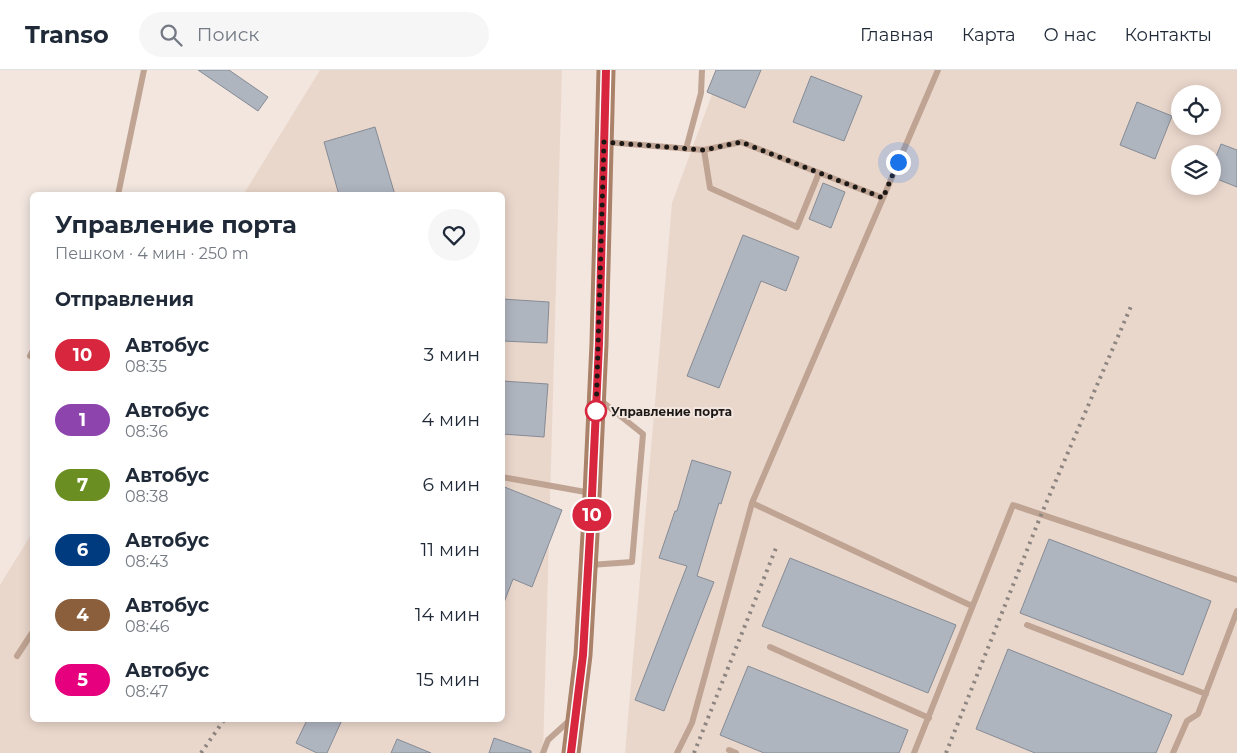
<!DOCTYPE html>
<html lang="ru">
<head>
<meta charset="utf-8">
<style>
	body { margin:0; font-family:Montserrat,sans-serif; background:#f6f6f7; color:#1f2937; height:100vh; display:flex; flex-direction:column; font-size:19px; white-space:nowrap }
	* { box-sizing:border-box; margin:0 }
	p { font-size:16px; color:#747a83 }
	.icon { flex:none; width:28px; height:28px; fill:none; stroke:currentColor; stroke-width:2; stroke-linecap:round; stroke-linejoin:round }
	.map { position:relative; flex:1; overflow:hidden }
	.drawer { position:absolute; left:30px; top:122px; width:475px; height:530px; display:flex; flex-direction:column; background:#fff; border-radius:8px; box-shadow:0 2px 12px #0003 }
	.drawer>* { flex:none }
	.badge { padding:0 10px; border-radius:16px; font-size:18px; line-height:32px }
	.tools { position:absolute; left:1171px; top:15px; display:grid; gap:10px }
	.tools a { display:grid; place-items:center; width:50px; height:50px; border-radius:50%; background:#fff; box-shadow:0 2px 12px #0003; font-size:25px }
	.you { position:absolute; width:25px; height:25px; margin:-12px; border:4px solid #fff; border-radius:50%; background:#1a73e8; box-shadow:0 0 0 8px #1a73e833 }
	.map>.badge { position:absolute; translate:-50% -50%; box-shadow:0 0 0 2px #fff }
	h2 { padding:0 25px; font-size:19px; line-height:45px }
	.round { display:grid; place-items:center; flex:none; width:52px; height:52px; border-radius:26px; background:#f6f6f7 }
	.summary { display:flex; align-items:center; justify-content:space-between; height:85px; padding:0 25px }
	h1 { font-size:24px; font-weight:700; line-height:38px }
	ul { padding:0; list-style:none }
	li { display:flex; align-items:center; gap:15px; height:65px; padding:0 25px }
	li div { flex:1 }
	li b { display:block; font-size:19px }
	li em { font-style:normal }
	li .badge { min-width:55px; font-weight:700; text-align:center }
	header { display:flex; align-items:center; gap:30px; box-sizing:border-box; height:70px; padding:0 25px; background:#fff; border-bottom:1px solid #e0e1e3 }
	header strong { font-size:24px }
	nav { display:flex; gap:28px; margin-inline-start:auto; font-size:18px }
	.search { width:350px; height:45px; background:#f6f6f7; display:flex; align-items:center; gap:12px; box-sizing:border-box; padding:0 18px; border-radius:28px; color:#747a83; font-size:19px }
	.map>svg:first-child { display:block }
</style>
</head>
<body>
<header>
<strong>Transo</strong>
<div class="search"><svg class="icon" aria-label="search" viewBox="0 0 24 24"><circle cx="10" cy="10" r="6"/><path d="M15 15l6 6"/></svg>Поиск</div>
<nav><a>Главная</a><a>Карта</a><a>О нас</a><a>Контакты</a></nav>
</header>
<div class="map">
<svg width="1237" height="683" viewBox="0 0 1237 683">
	<rect width="100%" height="100%" fill="#f2e6df"/>
	<path fill="#ead7cc" fill-rule="evenodd" d="M320 0H562L543 683H0V515L32 463V650H502V125H243Z
		M721 0H1237V683H625L672 133ZM1180 24H1212V56H1180ZM1180 84H1212V116H1180Z"/>
	<path fill="#afb5bf" stroke="#858b95" d="M198 0H229L268 27 258 41Z
		M716 0H761L745 38 707 22Z
		M811 6 862 26 844 71 793 52Z
		M1137 32 1172 46 1155 89 1120 75Z
		M375 57 395 125H339L324 72Z
		M1221 74 1237 80V117L1212 107V97Z
		M823 113 845 122 831 158 809 149Z
		M743 165 799 187 786 221 761 211 719 318 687 306Z
		M502 229 549 232 547 273 502 271Z
		M502 311 548 314 544 367 502 364Z
		M692 390 731 402 721 434 719 433 697 506 714 512 664 641 635 630 687 496 659 488 675 441H677Z
		M502 416 562 440 532 517 513 509 503 535Z
		M1049 469 1211 531 1183 605 1020 543Z
		M790 488 956 555 928 623 762 556Z
		M1008 579 1172 645 1156 683H1035L976 659Z
		M748 596 908 660 899 683H764L720 665Z
		M307 650H342L327 683H317L296 673Z
		M494 668 531 681V683H489Z
		M397 669 431 683H391Z"/>
	<g fill="none" stroke-linecap="round" stroke-linejoin="round">
		<path stroke="#c0a493" stroke-width="6" d="M938 0 752 433 972 536
			M605 72 704 80 741 72 883 128
			M686 79 701 23 702 0
			M704 80 710 118 797 157 819 103
			M118 125 144 0
			M30 286 32 282
			M502 407 591 423
			M590 495 632 492 643 364 599 329
			M1027 555 1206 624
			M770 577 929 648
			M17 586 32 563
			M729 680 736 683
			M543 683 548 670 570 650
			M677 683 692 653 752 433
			M914 683 1013 435 1237 510
			M1173 683 1187 651 1198 644 1237 541"/>
		<path stroke="#aa8169" stroke-width="19" d="M571 683 583 585 591 447 599 274 606 0"/>
		<path stroke="#8d8580" stroke-width="4" stroke-dasharray="2.5 5" stroke-linecap="butt" d="M201 683 224 650
			M694 683 776 478
			M946 683 1041 445 1132 234"/>
	</g>
	<g fill="none" stroke-linecap="round" stroke-linejoin="round">
		<defs>
			<path id="line" d="M571 683 583 585 591 447 599 274 606 0"/>
		</defs>
		<use href="#line" stroke="#fff" stroke-width="11"/>
		<use href="#line" stroke="#d7263d" stroke-width="8"/>
		<path stroke="#1c1816" stroke-width="5" stroke-dasharray="0 9" d="M596 341V346L604 72 704 80 741 72 883 128 898 92"/>
	</g>
	<circle fill="#fff" stroke="#d7263d" stroke-width="2.5" cx="596" cy="341" r="10"/>
	<g text-anchor="middle" dominant-baseline="central" stroke-width="4" stroke-linejoin="round" paint-order="stroke">
		<g font-size="12" font-weight="bold" fill="#1c1816" stroke="#f2e6df" text-anchor="start">
			<text x="611" y="341">Управление порта</text>
		</g>
	</g>
</svg>
<div class="tools">
<a><svg class="icon" aria-label="locate" viewBox="0 0 24 24"><circle cx="12" cy="12" r="6"/><path d="M12 2v4M12 18v4M2 12h4M18 12h4"/></svg></a>
<a><svg class="icon" aria-label="layers" viewBox="0 0 24 24"><path d="M12 4l9 5-9 5-9-5zM3 14l9 5 9-5"/></svg></a>
</div>
<div class="you" style="left:898px;top:92px"></div>
<b class="badge" style="left:592px;top:445px;background:#d7263d;color:#fff">10</b>
<section class="drawer">
<div class="summary"><div><h1>Управление порта</h1><p>Пешком · 4 мин · 250 m</p></div><a class="round"><svg class="icon" aria-label="heart" viewBox="0 0 24 24"><path d="M12 20l-8-8c-3-5 5-10 8-4 3-6 11-1 8 4z"/></svg></a></div>
<h2>Отправления</h2>
<ul>
<li><span class="badge" style="background:#d7263d;color:#fff">10</span><div><b>Автобус</b><p>08:35</p></div><em>3 мин</em></li>
<li><span class="badge" style="background:#8e44ad;color:#fff">1</span><div><b>Автобус</b><p>08:36</p></div><em>4 мин</em></li>
<li><span class="badge" style="background:#6b8e23;color:#fff">7</span><div><b>Автобус</b><p>08:38</p></div><em>6 мин</em></li>
<li><span class="badge" style="background:#003b80;color:#fff">6</span><div><b>Автобус</b><p>08:43</p></div><em>11 мин</em></li>
<li><span class="badge" style="background:#8b5e3c;color:#fff">4</span><div><b>Автобус</b><p>08:46</p></div><em>14 мин</em></li>
<li><span class="badge" style="background:#e6007e;color:#fff">5</span><div><b>Автобус</b><p>08:47</p></div><em>15 мин</em></li>
</ul>
</section>
</div>
</body>
</html>
